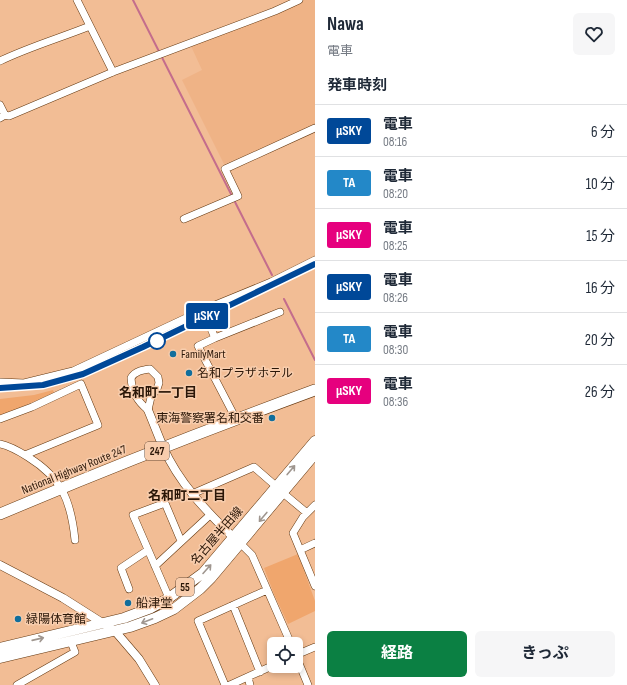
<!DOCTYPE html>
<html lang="ja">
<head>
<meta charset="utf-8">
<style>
	body { margin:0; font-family:"Sofia Sans Condensed","Noto Sans JP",sans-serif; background:#f6f6f7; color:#1f2937; height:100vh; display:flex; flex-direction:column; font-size:15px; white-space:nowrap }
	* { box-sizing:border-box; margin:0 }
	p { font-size:13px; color:#747a83 }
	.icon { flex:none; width:22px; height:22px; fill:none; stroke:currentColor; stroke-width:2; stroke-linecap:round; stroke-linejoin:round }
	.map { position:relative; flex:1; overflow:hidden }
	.sheet { display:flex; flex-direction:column; background:#fff; width:312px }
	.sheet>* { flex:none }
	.badge { padding:0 8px; border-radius:3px; font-size:14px; line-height:26px }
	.controls { position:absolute; left:267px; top:637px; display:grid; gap:8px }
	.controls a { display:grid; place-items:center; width:36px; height:36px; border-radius:6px; background:#fff; box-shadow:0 2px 6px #0003; font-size:20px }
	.map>.badge { position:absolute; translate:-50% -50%; box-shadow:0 0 0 2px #fff }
	h2 { padding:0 12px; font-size:15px; line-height:36px }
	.round { display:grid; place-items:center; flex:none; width:42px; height:42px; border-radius:6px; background:#f6f6f7 }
	.head { display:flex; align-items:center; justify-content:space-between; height:68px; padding:0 12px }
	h1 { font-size:19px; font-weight:700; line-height:30px }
	.primary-button { display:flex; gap:8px; margin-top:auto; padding:8px 12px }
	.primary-button a { flex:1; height:46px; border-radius:6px; background:#0b8043; color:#fff; font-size:16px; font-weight:700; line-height:46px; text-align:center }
	.primary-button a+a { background:#f6f6f7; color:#1f2937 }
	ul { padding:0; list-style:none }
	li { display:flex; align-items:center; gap:12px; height:52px; padding:0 12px; border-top:1px solid #e0e1e3 }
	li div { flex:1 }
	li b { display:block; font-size:15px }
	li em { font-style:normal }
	li .badge { min-width:44px; font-weight:700; text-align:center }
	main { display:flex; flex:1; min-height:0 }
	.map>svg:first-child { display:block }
</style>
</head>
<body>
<main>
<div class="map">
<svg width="315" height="685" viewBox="0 0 315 685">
	<rect width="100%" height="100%" fill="#f2bd95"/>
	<path fill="#efb386" d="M303 0H315V125L276 143 224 164 182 80 202 70 191 46Z"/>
	<path fill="#f0a66d" d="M53 390 54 393 0 416V399L34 395Z
		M298 554 315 601V611L288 624 274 594 264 568Z"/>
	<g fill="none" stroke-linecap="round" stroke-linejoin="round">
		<path stroke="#c46d8c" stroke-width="2" d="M133 0 232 196
			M234 200 272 275
			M284 299 315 360"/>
		<path stroke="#ca9c79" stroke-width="7" stroke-dasharray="7 3.5" stroke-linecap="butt" d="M203 310 209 324"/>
		<defs>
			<path id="minor" d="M77 0 113 72
				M0 61C29 47 60 38 90 26
				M0 105 5 115
				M0 118 5 115 9 116 113 72 275 11 299 0
				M184 219 238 196 225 169 315 128
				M209 324 215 338
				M150 369 158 377 159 383 157 389 151 397 148 410C137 401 132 392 131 378 135 371 143 370 150 369Z
				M0 382 24 383 73 371 203 310 271 282 315 260
				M0 419 32 407 81 384 98 425 25 455
				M236 419 198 346 215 338 280 312
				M0 444C10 446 20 452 28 457 62 478 71 501 75 540
				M283 493 307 513
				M192 494 254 467 277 487
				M315 505 303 517 293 533 315 586
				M237 540 252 555 291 644
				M300 550 315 543
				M155 566 210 515
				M129 589 121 568 148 550
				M169 598 133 515 165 503 181 541
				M233 605 260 672
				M296 655 315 647
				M296 656 308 685
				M248 677 250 685
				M17 685 75 652 71 642
				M225 685 198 621 267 590
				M230 685 274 665"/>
			<path id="tertiary" d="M148 410C153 422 158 435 163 447 179 483 206 511 234 538
				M0 565 63 598 115 631 139 659 155 685"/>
			<path id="primary" d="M0 648 124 618 151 608 169 598 203 573 315 441
				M0 658 130 627 155 618 174 609 200 589 211 578 315 454"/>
			<path id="trunk" d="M0 514C104 470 209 429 315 390"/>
		</defs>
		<use href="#minor" stroke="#643810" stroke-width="8"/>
		<use href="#tertiary" stroke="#643810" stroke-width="9"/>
		<use href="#primary" stroke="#643810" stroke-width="11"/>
		<use href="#trunk" stroke="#643810" stroke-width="12"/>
		<use href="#minor" stroke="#fff" stroke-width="7"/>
		<use href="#tertiary" stroke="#fff" stroke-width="8"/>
		<use href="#primary" stroke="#fff" stroke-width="10"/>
		<use href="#trunk" stroke="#fff" stroke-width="11"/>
		<path stroke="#846247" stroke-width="2" stroke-dasharray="5 5" stroke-linecap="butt" d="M0 388 43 385 83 374 143 347 315 264"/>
	</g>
	<defs><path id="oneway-shaft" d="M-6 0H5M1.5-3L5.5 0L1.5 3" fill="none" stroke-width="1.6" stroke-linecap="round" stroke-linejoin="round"/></defs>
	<g stroke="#9f968f">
		<use href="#oneway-shaft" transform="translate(291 470) rotate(-50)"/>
		<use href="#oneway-shaft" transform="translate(263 517) rotate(130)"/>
		<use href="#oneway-shaft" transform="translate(207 569) rotate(-48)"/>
		<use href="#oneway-shaft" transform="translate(147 621) rotate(159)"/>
		<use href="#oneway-shaft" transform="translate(38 639) rotate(-13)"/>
	</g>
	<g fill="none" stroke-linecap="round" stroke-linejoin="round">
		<defs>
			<path id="line" d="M0 388 43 385 83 374 143 347 315 264"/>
		</defs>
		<use href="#line" stroke="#fff" stroke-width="9"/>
		<use href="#line" stroke="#004898" stroke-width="6"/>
	</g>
	<circle fill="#fff" stroke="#004898" stroke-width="2" cx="157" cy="341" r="8"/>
	<g fill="#116e9c" stroke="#f8cdad" stroke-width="1.5">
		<circle cx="173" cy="354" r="4"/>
		<circle cx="189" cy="373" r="4"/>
		<circle cx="272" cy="418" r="4"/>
		<circle cx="128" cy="603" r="4"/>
		<circle cx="18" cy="619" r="4"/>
	</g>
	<g text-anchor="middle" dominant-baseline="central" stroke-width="3" stroke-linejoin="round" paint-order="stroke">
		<g fill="#f8cdad" stroke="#684d39" stroke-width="1">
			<rect x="145" y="442" width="24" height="18" rx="3"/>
			<rect x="176" y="578" width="18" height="18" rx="3"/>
		</g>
		<g font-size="11" font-weight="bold" fill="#2a1607">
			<text x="157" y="451">247</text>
			<text x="185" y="587">55</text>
		</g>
		<g font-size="12" fill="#2a1607" stroke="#f8cdad" text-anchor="start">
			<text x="181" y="354">FamilyMart</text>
			<text x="197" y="373">名和プラザホテル</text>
			<text x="264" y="418" text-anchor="end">東海警察署名和交番</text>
			<text x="136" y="603">船津堂</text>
			<text x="26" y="619">緑陽体育館</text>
		</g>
		<g font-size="12" fill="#2a1607" stroke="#f8cdad">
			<text transform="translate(74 470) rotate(-22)">National Highway Route 247</text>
			<text transform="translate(217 536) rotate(-49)">名古屋半田線</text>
		</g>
		<g font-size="13" font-weight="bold" fill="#2a1607" stroke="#f8cdad">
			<text x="158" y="393">名和町一丁目</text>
			<text x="187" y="496">名和町二丁目</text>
		</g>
	</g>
</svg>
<div class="controls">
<a><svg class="icon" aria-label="locate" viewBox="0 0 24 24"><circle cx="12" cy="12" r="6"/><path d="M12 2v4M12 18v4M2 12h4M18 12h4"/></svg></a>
</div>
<b class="badge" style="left:207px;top:316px;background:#004898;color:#fff">μSKY</b>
</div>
<section class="sheet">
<div class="head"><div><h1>Nawa</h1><p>電車</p></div><a class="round"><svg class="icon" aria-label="heart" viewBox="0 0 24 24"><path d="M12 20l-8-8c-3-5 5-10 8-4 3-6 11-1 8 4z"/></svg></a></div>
<h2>発車時刻</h2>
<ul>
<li><span class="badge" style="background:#004898;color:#fff">μSKY</span><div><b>電車</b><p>08:16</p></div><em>6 分</em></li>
<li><span class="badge" style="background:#2388c8;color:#fff">TA</span><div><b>電車</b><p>08:20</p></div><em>10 分</em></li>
<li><span class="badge" style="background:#e6007e;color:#fff">μSKY</span><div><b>電車</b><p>08:25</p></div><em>15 分</em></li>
<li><span class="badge" style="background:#004898;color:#fff">μSKY</span><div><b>電車</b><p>08:26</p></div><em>16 分</em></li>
<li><span class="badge" style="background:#2388c8;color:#fff">TA</span><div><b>電車</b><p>08:30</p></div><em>20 分</em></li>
<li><span class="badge" style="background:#e6007e;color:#fff">μSKY</span><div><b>電車</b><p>08:36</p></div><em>26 分</em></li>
</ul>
<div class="primary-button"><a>経路</a><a>きっぷ</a></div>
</section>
</main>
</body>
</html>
